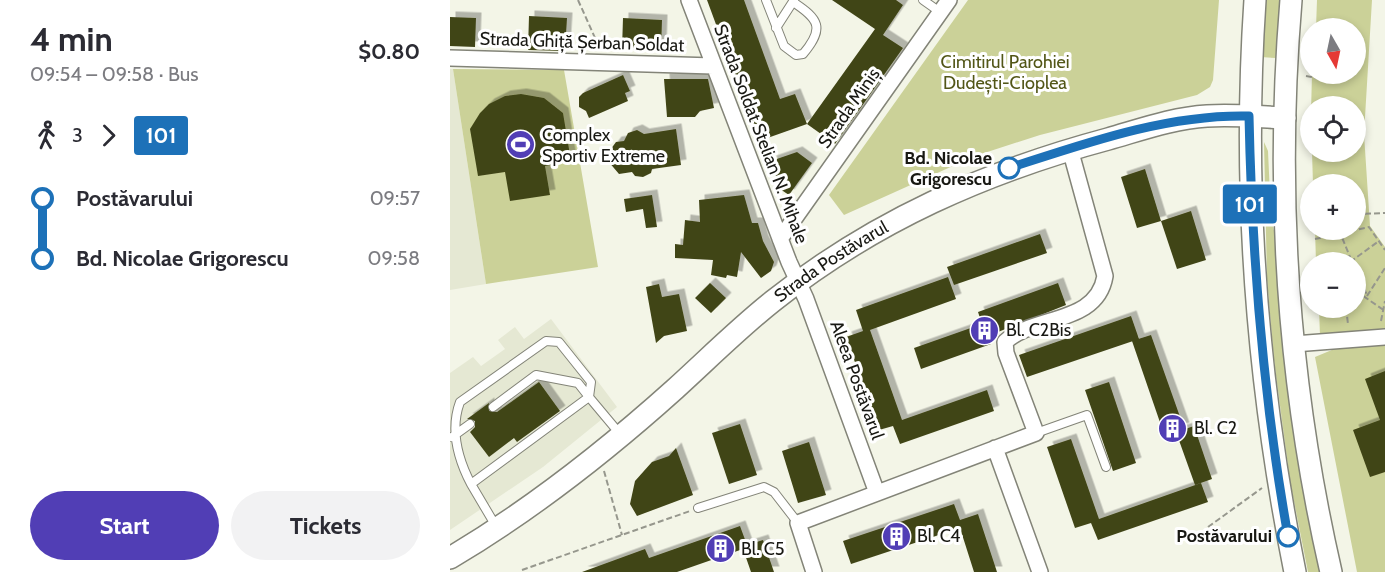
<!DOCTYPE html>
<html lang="en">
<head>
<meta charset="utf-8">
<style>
	body { margin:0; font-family:Cabin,sans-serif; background:#f2f2f3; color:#2b2b33; height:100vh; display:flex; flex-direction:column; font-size:22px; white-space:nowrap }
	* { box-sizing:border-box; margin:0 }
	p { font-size:20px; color:#7c7c81 }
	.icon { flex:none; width:33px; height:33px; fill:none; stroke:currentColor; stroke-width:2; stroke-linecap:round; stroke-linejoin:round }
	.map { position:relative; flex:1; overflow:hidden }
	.sheet { display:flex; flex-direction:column; background:#fff; width:450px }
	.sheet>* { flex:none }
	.badge { padding:0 12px; border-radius:4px; font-size:21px; line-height:39px }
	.needle { width:39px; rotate:171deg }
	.controls { position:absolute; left:850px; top:18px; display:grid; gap:12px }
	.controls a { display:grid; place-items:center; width:66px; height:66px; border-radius:50%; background:#fff; box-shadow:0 3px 9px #0003; font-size:30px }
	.map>.badge { position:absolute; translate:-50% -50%; box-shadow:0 0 0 3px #fff }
	.legs { display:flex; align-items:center; gap:9px; height:66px; padding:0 30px; font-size:20px }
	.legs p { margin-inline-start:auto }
	.overview { display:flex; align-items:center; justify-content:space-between; height:102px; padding:0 30px }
	h1 { font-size:33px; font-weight:700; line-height:45px }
	.primary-button { display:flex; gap:12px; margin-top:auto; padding:12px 30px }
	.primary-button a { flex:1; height:69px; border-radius:36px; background:#513eb5; color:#fff; font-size:24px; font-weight:700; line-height:69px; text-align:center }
	.primary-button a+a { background:#f2f2f3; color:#2b2b33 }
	ul { padding:0 30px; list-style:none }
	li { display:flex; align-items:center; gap:21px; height:60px; font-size:22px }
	li i { display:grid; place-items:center; width:9px; height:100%; margin:0 8px; background:currentColor }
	li i::after { content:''; width:15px; height:15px; margin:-8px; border:4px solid; border-radius:50%; background:#fff }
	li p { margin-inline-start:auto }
	li:first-child i { background:linear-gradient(#0000 50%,currentColor 0) }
	li:last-child i { background:linear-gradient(currentColor 50%,#0000 0) }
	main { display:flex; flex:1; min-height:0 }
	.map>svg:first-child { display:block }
</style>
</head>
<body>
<main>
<section class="sheet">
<div class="overview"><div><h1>4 min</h1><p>09:54 – 09:58 · Bus</p></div><b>$0.80</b></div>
<div class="legs"><svg class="icon" aria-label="walk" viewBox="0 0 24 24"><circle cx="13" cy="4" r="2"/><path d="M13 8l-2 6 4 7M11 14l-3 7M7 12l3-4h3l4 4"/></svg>3<svg class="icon" aria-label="forward" viewBox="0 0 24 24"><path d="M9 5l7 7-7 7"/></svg><b class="badge" style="background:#1d71b8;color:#fff">101</b></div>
<ul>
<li><i style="color:#1d71b8"></i><b>Postăvarului</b><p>09:57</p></li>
<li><i style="color:#1d71b8"></i><b>Bd. Nicolae Grigorescu</b><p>09:58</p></li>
</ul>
<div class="primary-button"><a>Start</a><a>Tickets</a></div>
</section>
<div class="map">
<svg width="935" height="572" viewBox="0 0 935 572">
	<defs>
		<filter id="shadow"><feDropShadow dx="5.5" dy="-5.5" stdDeviation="0" flood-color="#0004"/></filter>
	</defs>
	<rect width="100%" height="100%" fill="#f3f5e7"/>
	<path fill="#e5e8d3" d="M0 69H3L36 284 0 290Z
		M101 319 167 407 93 467 0 530V373L23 357 31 366 55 349 48 340 65 327 74 339Z"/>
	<path fill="#cbd198" d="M518 0H769L763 80 760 87 747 95 590 135 525 156 394 215 379 195Z
		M814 0H831L826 58 810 57Z
		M867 0H922L914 134 920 226 935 247V331L870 336 869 308H906V262H866L865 230H906V184H863L862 152H906V106H861V112L862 74H906V28H866Z
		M3 69 114 70 148 267 36 284Z
		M814 142 818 151 821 217 830 258 874 572H858L840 481 824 360 817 279Z
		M935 344V572H907L865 357 889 347Z"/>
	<path fill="#414517" filter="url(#shadow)" d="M257 0H294L330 99 345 94 357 124 309 141Z
		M382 0H446L453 5 433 35 453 48 385 144 357 124 425 29Z
		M79 16 117 18 115 51 78 50Z
		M0 17 26 18 25 47 0 46Z
		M173 18 212 20 211 51 172 49Z
		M173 75 180 91 175 93 178 101 139 118 136 111 129 107V97L133 93Z
		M214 79H258L264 108 250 111 245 117H217Z
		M71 94 94 98 113 113 121 161 95 166 100 195 60 201 55 172 28 176 20 129 30 113 39 104 55 96Z
		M226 129 231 165 202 169 201 173 193 177 185 176 182 172 169 174 158 161V153L166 142 174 141 178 133 187 130 194 134Z
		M347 152 362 163 339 195 330 189 321 161Z
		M695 169 711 221 687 228 671 177Z
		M202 195 207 227 196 228 193 209 176 212 174 199Z
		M294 195 302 223H308L313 241 324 262 321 271 311 278 291 252 287 277 277 275 276 278 261 275 263 260 225 258V244L233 245 235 220 250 222 249 200Z
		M741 211 756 260 727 269 711 221Z
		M590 234 597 253 504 285 497 267Z
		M498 277 506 299 420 330 452 420 537 390 544 411 450 444 443 426 429 430 396 337 413 331 406 310Z
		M260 283 276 298 261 313 245 298Z
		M608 283 616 305 538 336 541 344 471 369 464 348 532 324 528 312Z
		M209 284 212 297 229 294 237 331 214 336 206 343 196 287Z
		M681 316 689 339 577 377 569 355Z
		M701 335 734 428 714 434 682 341Z
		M935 371V472L920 477 903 430 930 420 915 379Z
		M89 382 110 411 67 442 64 438 39 457 20 432 25 427V421L17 419 39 403V411L47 412Z
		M659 382 686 463 663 471 635 390Z
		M290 424 307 475 279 484 262 433Z
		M744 426 762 479 745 485 726 432Z
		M621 439 649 519 751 483 758 502 648 540 641 523 625 528 597 447Z
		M359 442 376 495 348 503 332 451Z
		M226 448 243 495 187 516 180 504 185 481 202 462 219 456Z
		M504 504 510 520 528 514 547 572H524L510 528 401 564 393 541Z
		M290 526 297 545 313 540 324 572H301L293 549 227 572H132L195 549 199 558Z"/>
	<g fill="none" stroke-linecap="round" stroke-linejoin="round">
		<defs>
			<path id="lane" d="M316 0 334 46 346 55 353 54C375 28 369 19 343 2
				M473 0 490 12
				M326 28 344 0
				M43 407 86 375 128 383 139 397
				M586 433 637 415 656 467
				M2 437 20 424
				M21 484C8 459 0 429 10 402L96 341 109 342 141 382 139 397
				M248 508 314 487 324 492 348 523
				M47 528 21 484 139 397 170 434"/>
			<path id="street" d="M239 0 339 262 356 299 427 493
				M0 58 263 66
				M330 239 499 0
				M844 344 935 337
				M545 448 590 572
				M364 572 348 523 586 433 556 353 555 342C583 315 647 325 655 276L620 149"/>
			<g id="secondary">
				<path d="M805 0C792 192 807 383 845 572"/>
				<path d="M841 0C825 191 838 385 881 572"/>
				<path id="s1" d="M0 558C81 510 156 451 225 389 258 359 289 328 323 301 424 221 535 172 658 139 690 130 723 118 757 116 783 114 809 117 835 118"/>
			</g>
		</defs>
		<use href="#lane" stroke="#838478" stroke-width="10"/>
		<use href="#street" stroke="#838478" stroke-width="18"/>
		<use href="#secondary" stroke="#838478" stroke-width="24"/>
		<path stroke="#96978d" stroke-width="2" stroke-dasharray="6 3" stroke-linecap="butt" d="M128 0 150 49
			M886 28V26L890 28
			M906 38 910 40 912 62 906 65
			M856 76 877 80 890 74
			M906 214 935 213
			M889 230 902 262
			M865 239 919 227 935 250
			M900 262 929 241
			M906 272 917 295
			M906 291 935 311
			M917 296 935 268
			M896 308 898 324
			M931 321 935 301
			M154 471 172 535
			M758 527 812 488
			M72 570 240 511"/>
		<use href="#lane" stroke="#fff" stroke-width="8"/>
		<use href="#street" stroke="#fff" stroke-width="15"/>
		<use href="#secondary" stroke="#fff" stroke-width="21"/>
	</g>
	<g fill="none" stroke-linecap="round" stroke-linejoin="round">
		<defs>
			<path id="line-1" d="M559 168C636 143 717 114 799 116 802 257 813 397 838 536"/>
		</defs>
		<use href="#line-1" stroke="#fff" stroke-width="14"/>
		<use href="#line-1" stroke="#1d71b8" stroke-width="9"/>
	</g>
	<defs>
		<symbol id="stadium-disc" viewBox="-11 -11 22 22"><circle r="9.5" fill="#513eb5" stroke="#fff"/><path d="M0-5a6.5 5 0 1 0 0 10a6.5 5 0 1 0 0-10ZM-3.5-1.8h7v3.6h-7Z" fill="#fff"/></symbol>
		<symbol id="building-disc" viewBox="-11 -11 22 22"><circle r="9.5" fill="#513eb5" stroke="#fff"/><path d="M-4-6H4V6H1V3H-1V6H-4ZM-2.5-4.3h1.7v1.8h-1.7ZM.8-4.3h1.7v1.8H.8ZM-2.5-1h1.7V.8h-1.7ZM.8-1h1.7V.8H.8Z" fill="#fff"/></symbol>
	</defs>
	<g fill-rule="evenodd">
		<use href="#stadium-disc" x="54" y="128" width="33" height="33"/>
		<use href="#building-disc" x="518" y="314" width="33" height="33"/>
		<use href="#building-disc" x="706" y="412" width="33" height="33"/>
		<use href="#building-disc" x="430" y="520" width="33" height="33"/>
		<use href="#building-disc" x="254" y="532" width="33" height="33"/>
	</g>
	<g fill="#fff" stroke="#1d71b8" stroke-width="3">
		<circle cx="559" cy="168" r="10"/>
		<circle cx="838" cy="536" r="10"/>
	</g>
	<g text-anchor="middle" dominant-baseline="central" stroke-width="6" stroke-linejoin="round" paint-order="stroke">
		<g font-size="18" fill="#181813" stroke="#fff">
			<text transform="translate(132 42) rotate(2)">Strada Ghiță Șerban Soldat</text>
			<text transform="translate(399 108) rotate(-55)">Strada Miniș</text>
			<text transform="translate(311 134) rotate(69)">Strada Soldat Stelian N. Mihale</text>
			<text stroke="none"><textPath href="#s1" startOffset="484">Strada Postăvarul</textPath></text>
			<text transform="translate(407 380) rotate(70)">Aleea Postăvarul</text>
		</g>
		<g font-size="18" fill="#525617" stroke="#fff">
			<text x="555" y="62">Cimitirul Parohiei<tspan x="555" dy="21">Dudești-Cioplea</tspan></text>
		</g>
		<g font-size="18" fill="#181813" stroke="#fff" text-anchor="start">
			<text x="92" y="135">Complex<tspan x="92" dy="21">Sportiv Extreme</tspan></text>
			<text x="556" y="330">Bl. C2Bis</text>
			<text x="744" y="428">Bl. C2</text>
			<text x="467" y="536">Bl. C4</text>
			<text x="291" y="549">Bl. C5</text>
		</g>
		<g font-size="18" font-weight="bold" fill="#181813" stroke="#fff" text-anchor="end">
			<text x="542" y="158">Bd. Nicolae<tspan x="542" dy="21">Grigorescu</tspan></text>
			<text x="822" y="536">Postăvarului</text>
		</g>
	</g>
</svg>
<div class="controls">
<a><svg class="needle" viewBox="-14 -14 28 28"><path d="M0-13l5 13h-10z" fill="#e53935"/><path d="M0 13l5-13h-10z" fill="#7c7c81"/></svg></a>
<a><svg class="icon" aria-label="locate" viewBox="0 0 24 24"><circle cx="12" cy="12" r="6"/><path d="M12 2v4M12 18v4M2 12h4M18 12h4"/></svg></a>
<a>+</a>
<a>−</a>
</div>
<b class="badge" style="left:800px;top:204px;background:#1d71b8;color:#fff">101</b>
</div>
</main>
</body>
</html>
